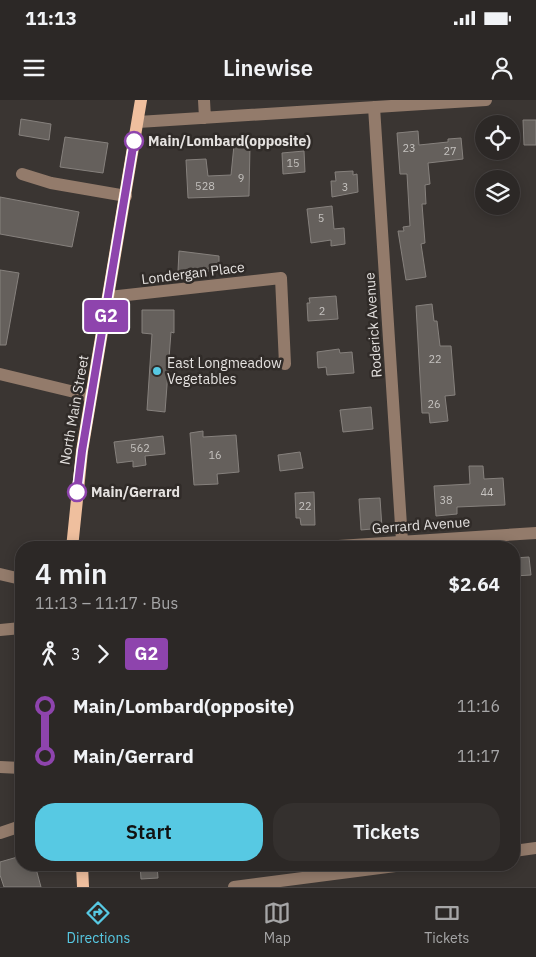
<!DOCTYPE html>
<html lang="en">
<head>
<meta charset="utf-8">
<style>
	body { margin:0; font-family:"IBM Plex Sans",sans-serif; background:#34302e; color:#f1f3f6; height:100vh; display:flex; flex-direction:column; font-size:19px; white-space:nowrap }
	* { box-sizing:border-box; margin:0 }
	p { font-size:16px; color:#a6a6a7 }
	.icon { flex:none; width:28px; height:28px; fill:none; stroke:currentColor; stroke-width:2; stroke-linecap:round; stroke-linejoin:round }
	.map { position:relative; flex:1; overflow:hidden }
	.sheet { position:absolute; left:15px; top:441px; width:505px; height:330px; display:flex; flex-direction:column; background:#2c2826; border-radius:20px; box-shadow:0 2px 12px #0003,0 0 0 1px #484443 }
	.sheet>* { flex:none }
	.badge { padding:0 10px; border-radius:4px; font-size:18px; line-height:32px }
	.tools { position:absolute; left:475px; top:15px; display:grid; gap:10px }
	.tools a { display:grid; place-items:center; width:45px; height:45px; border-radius:50%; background:#2c2826; box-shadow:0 2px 12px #0003,0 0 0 1px #484443; font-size:25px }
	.map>.badge { position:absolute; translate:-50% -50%; box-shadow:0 0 0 2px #fff }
	.legs { display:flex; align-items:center; gap:8px; height:55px; padding:0 20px; font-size:16px }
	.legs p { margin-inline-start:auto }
	.summary { display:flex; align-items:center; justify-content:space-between; height:85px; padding:0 20px }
	h1 { font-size:28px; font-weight:600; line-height:38px }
	.primary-button { display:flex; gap:10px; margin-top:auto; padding:10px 20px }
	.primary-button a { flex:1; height:58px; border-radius:20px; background:#57c9e3; color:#111; font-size:20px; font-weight:600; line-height:58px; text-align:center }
	.primary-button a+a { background:#34302e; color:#f1f3f6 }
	ul { padding:0 20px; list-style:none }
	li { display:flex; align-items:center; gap:18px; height:50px; font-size:19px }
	li i { display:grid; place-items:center; width:8px; height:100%; margin:0 6px; background:currentColor }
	li i::after { content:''; width:12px; height:12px; margin:-6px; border:4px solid; border-radius:50%; background:#2c2826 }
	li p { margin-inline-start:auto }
	li:first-child i { background:linear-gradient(#0000 50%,currentColor 0) }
	li:last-child i { background:linear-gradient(currentColor 50%,#0000 0) }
	.status { display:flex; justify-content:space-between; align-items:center; height:35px; padding:0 25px; background:#2c2826; direction:ltr }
	.status svg { height:14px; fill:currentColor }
	header { display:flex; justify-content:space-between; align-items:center; height:65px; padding:0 20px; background:#2c2826; font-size:22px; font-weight:600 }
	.tabs { display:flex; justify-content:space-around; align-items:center; height:70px; border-top:1px solid #484443; background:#2c2826; font-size:14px; color:#a6a6a7 }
	.tabs a { display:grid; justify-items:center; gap:2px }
	.tabs .selected { color:#57c9e3 }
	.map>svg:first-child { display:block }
</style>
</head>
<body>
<div class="status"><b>11:13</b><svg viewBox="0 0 49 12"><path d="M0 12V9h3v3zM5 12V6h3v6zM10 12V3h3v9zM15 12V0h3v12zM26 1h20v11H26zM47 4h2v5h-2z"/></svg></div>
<header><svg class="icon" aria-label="menu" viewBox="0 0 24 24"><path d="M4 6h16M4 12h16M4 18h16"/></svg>Linewise<svg class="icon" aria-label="person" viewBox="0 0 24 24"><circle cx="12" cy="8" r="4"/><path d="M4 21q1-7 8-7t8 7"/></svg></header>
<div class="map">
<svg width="536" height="787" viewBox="0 0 536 787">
	<rect width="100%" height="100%" fill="#3a3532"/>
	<path fill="#65605c" stroke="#86817d" d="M21 19 51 24 49 40 19 35Z
		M523 20H536V45H524Z
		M418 31 419 45 448 42V39L461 38 463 59 428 63 430 84 425 85 426 104H422L425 143 421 144 426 177 406 180 398 131H404L403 127 410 126 407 74H400L397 33Z
		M65 37 108 43 103 73 60 67Z
		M234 45H250L249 96 188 98 186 60 206 59 208 76 231 75Z
		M304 51 305 72 283 74 282 53Z
		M353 71V75L357 74 358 92 332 97 331 81H336L335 72Z
		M0 97 79 112 72 147 0 134Z
		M332 106 334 129 344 128 345 144 331 146V140L311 143 307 109Z
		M179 151 219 156V169L208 168V172L178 171Z
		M0 170 19 173 6 245H0Z
		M336 196 338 219 308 221 307 203H310L309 198Z
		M432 204 434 221H437L440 246H451L455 295 445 296 448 321 430 323 429 313H422L416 206Z
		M142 210H174V233L171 232 165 312 147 310 152 234 142 233Z
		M339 249 340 253 352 252 354 273 327 275 326 267 318 268 317 252Z
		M371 307 373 329 343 332 340 310Z
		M203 331V337L236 335 239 372 217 374 218 384 194 385 190 333Z
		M163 336 165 354 145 356 146 365 133 367V361L117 363 114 342Z
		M300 352 303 368 280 371 278 355Z
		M469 366H483L484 379 503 378 505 405 457 407V414L436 416 434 386 470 384Z
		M314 392 315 425H301L300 418H296L295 393Z
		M380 398 382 428 361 430 359 399Z
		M529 457 531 475 514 476V458Z
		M21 756V765H35L41 787H4L0 775V762Z
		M140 765H157L158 778 141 779Z"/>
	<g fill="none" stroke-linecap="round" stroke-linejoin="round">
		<path stroke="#937b6b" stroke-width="12" d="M204 0 205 18
			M374 7 402 441
			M138 22 486 0
			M22 74 51 83 126 96
			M109 197 281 178 285 264
			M0 274 91 296
			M308 448 536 433
			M0 474 21 479
			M0 530 21 528
			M0 667 21 668
			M0 733 21 726
			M514 751 536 748
			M234 787 403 765"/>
		<path stroke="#efbf9e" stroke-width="12" d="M72 448 82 351 141 0
			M82 765 83 787"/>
	</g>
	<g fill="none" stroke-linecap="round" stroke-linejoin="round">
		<defs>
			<path id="line-1" d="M77 392 82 351 134 41"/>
		</defs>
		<use href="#line-1" stroke="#fff" stroke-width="11"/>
		<use href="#line-1" stroke="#8e44ad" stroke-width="8"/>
	</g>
	<g fill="#fff" stroke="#8e44ad" stroke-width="2.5">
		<circle cx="134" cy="41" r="9"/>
		<circle cx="77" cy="392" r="9"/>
	</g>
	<circle fill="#57c9e3" stroke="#302b28" stroke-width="2" cx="157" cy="271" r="5"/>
	<g text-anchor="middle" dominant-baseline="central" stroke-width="5" stroke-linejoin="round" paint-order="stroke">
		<g font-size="11" fill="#c5c2bf">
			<text x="409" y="48">23</text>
			<text x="450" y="51">27</text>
			<text x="293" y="63">15</text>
			<text x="241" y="78">9</text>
			<text x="205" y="86">528</text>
			<text x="345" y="87">3</text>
			<text x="321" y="118">5</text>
			<text x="322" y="211">2</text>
			<text x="435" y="259">22</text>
			<text x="434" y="304">26</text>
			<text x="140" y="348">562</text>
			<text x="215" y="355">16</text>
			<text x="487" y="392">44</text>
			<text x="446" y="400">38</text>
			<text x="305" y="406">22</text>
		</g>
		<g font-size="14" font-weight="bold" fill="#e5e2e0" stroke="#302b28" text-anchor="start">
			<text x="148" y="41">Main/Lombard(opposite)</text>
			<text x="91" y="392">Main/Gerrard</text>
		</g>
		<g font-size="14" fill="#e5e2e0" stroke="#302b28">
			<text transform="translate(193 173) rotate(-7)">Londergan Place</text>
			<text transform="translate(373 225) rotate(-94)">Roderick Avenue</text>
			<text transform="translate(74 310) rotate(-80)">North Main Street</text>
			<text transform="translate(421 425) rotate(-4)">Gerrard Avenue</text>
		</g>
		<g font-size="14" fill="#e5e2e0" stroke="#302b28" text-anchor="start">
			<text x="167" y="263">East Longmeadow<tspan x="167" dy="16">Vegetables</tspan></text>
		</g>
	</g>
</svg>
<div class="tools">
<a><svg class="icon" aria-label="locate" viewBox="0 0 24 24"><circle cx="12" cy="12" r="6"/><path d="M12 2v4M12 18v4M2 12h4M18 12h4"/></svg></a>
<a><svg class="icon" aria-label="layers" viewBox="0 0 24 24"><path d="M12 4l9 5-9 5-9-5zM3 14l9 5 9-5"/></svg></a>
</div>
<b class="badge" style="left:106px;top:216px;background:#8e44ad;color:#fff">G2</b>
<section class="sheet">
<div class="summary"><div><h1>4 min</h1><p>11:13 – 11:17 · Bus</p></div><b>$2.64</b></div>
<div class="legs"><svg class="icon" aria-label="walk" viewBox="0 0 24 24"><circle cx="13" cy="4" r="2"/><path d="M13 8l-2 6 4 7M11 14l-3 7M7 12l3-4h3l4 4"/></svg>3<svg class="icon" aria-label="forward" viewBox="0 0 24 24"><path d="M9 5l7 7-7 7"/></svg><b class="badge" style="background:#8e44ad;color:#fff">G2</b></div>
<ul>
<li><i style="color:#8e44ad"></i><b>Main/Lombard(opposite)</b><p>11:16</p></li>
<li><i style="color:#8e44ad"></i><b>Main/Gerrard</b><p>11:17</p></li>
</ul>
<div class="primary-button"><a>Start</a><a>Tickets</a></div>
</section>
</div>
<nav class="tabs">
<a class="selected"><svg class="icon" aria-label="directions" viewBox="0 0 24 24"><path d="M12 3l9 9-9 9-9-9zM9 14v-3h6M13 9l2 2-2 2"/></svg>Directions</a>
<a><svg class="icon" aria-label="map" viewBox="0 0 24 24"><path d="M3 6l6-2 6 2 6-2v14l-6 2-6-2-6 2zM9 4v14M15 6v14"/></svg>Map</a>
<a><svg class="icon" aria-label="tickets" viewBox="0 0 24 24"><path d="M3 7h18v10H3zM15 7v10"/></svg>Tickets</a>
</nav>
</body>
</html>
